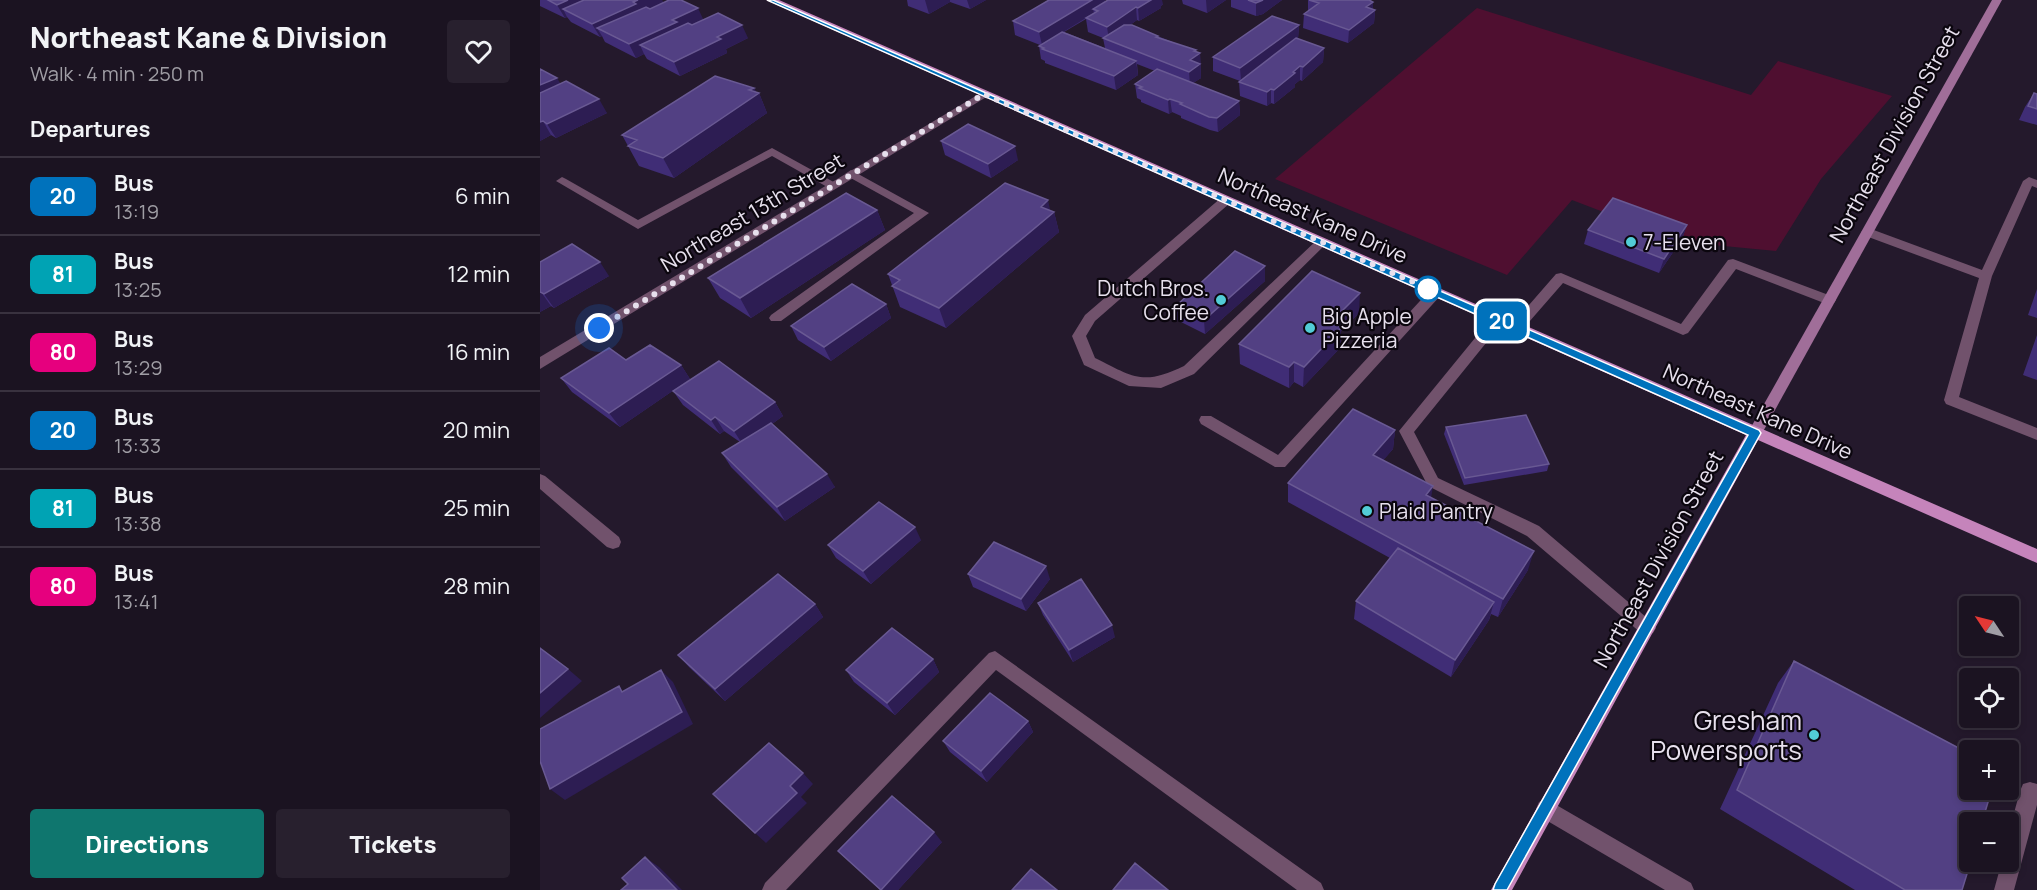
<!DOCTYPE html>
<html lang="en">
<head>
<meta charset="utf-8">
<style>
	body { margin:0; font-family:Manrope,sans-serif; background:#28202e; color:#f1f3f6; height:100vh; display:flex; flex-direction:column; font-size:22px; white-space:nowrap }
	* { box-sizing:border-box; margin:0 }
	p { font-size:20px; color:#a09ea5 }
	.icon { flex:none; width:33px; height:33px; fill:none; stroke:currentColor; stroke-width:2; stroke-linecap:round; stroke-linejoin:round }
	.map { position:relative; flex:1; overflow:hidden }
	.drawer { display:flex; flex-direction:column; background:#1b1321; width:540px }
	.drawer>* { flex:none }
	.badge { padding:0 12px; border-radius:9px; font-size:21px; line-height:39px }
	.needle { width:39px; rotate:305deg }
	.fabs { position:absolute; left:1419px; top:596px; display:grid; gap:12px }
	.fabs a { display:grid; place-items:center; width:60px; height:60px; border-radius:6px; background:#1b1321; box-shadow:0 3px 9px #0003,0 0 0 2px #39323f; font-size:30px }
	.you { position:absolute; width:30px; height:30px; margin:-15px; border:4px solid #fff; border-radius:50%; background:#1a73e8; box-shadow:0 0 0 9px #1a73e833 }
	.map>.badge { position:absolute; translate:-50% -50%; box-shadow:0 0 0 3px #fff }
	h2 { padding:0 30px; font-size:22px; line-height:54px }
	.round { display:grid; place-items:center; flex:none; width:63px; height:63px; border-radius:6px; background:#28202e }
	.overview { display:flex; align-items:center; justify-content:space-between; height:102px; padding:0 30px }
	h1 { font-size:28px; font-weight:800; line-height:45px }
	.primary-button { display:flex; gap:12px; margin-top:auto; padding:12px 30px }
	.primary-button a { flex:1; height:69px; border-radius:6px; background:#0f766e; color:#fff; font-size:24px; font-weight:800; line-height:69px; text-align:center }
	.primary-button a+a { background:#28202e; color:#f1f3f6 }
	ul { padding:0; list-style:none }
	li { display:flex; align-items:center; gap:18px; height:78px; padding:0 30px; border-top:2px solid #39323f }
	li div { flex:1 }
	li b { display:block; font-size:22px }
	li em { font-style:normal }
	li .badge { min-width:66px; font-weight:700; text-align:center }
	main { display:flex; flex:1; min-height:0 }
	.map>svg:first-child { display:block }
</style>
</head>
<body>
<main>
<section class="drawer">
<div class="overview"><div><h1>Northeast Kane &amp; Division</h1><p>Walk · 4 min · 250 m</p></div><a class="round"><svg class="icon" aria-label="heart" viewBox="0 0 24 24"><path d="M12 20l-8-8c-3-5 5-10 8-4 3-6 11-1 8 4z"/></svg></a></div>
<h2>Departures</h2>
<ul>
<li><span class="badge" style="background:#0072bc;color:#fff">20</span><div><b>Bus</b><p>13:19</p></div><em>6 min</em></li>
<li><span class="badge" style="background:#00a3b4;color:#fff">81</span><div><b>Bus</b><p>13:25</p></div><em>12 min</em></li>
<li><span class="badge" style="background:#e6007e;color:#fff">80</span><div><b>Bus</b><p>13:29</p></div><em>16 min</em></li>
<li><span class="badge" style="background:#0072bc;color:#fff">20</span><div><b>Bus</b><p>13:33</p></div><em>20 min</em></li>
<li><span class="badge" style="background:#00a3b4;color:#fff">81</span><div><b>Bus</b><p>13:38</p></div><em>25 min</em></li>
<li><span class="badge" style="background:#e6007e;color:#fff">80</span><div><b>Bus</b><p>13:41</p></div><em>28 min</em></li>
</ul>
<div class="primary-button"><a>Directions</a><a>Tickets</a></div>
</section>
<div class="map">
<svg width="1497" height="890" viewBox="0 0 1497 890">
	<rect width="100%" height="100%" fill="#24192c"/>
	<path fill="#4f0f30" d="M937 8 1211 95 1238 61 1352 96 1281 179 1236 251 1142 242 1032 200 967 275 735 179Z"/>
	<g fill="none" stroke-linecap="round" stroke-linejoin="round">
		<path fill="#71526c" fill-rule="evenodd" d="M232 148 299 185 293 189 289 188 232 156 98 229 16 181 22 177 26 179 98 220Z
			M311 170 389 213 241 321H231L229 318 231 315 374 213 307 176 305 174Z
			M1489 177 1497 180V188L1492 186 1452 276 1419 397 1497 428V440L1406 404 1404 400 1439 278 1323 235 1321 232 1327 228 1331 229 1442 270 1483 181Z
			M686 196 692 200 690 203 555 321 546 336 555 358C593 377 603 386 644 366L778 239 782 238 788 242 654 374 621 388 589 386 544 365 532 336 545 315 682 197Z
			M1193 259 1294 297 1296 300 1294 303H1284L1196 269 1148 333 1143 335 1023 283 982 330H972L970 327 1016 274 1021 273 1141 324 1188 260Z
			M896 288 901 289 903 292 901 295 745 467H735L661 424 659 420 661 416H671L738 455 891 289Z
			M958 314 963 316 965 319 963 322 874 432 898 478 999 526 1113 623 1116 628 1113 633 1107 636 1101 633 987 536 888 486 859 431 953 316Z
			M455 651 781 883 784 890H757L456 670 246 890H222L225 883 449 653Z
			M1490 782 1497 784V805L1474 890H1454L1462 861H1468V835L1480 791 1483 784Z
			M1006 799 1151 883 1154 890H1125L999 816 996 809 999 802Z"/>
		<path fill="#71526c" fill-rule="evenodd" d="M444 91 449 94 448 96 0 369V357Z
			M0 474 5 476 79 537 81 542 79 547 73 549 67 547 0 489Z"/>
		<path fill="#a06e99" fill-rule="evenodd" d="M1452 0H1462L1220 437H1210L1208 433 1210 429Z"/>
		<path fill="#c584bb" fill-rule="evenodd" d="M226 0H239L1497 549V563L1218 440 972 890H951L1206 435Z"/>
	</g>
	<path fill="#402d76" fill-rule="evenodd" d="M0 0H122L123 3 208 38 186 49 187 53 140 76 107 59 104 54 96 58 65 42 62 36 60 37 31 22 27 17 25 18 0 6Z
		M367 0H446L430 9 410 2 389 14 368 6Z
		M642 0H686L667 13 643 4Z
		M691 0H742L723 14 716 16 691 7Z
		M768 0 835 10 834 23 808 43 763 28 764 14 768 11Z
		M566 1 623 4 621 6V8L599 21 597 20 590 25 660 53 661 78 653 83 699 101 700 115 678 132 670 130 641 118V116L632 112 629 114 601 102V100L597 98 595 84 615 71 597 64 598 75 576 90 505 63V61L501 59 499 46 500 45 475 35 473 21ZM546 19 548 32 563 38 565 48 524 32Z
		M759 25 758 39 784 48 783 62 762 81 760 80 755 84V87L734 104 731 103 727 106 700 96 699 82 700 81 673 71V57Z
		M0 69 20 84 67 113 16 138 11 135 0 141Z
		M214 88 216 92 219 93 227 113 134 178 99 166 82 135Z
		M1494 93 1497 94V125L1479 120 1485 107Z
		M401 141 478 160 451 178 405 155Z
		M337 210 345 230 211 318 180 298 168 278Z
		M511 211 514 212 519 232 406 328 360 307 348 274Z
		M1147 225 1142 239 1119 273 1044 244 1048 230Z
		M0 262 69 276 14 308 11 306 0 312Z
		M725 266V281L665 334 637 320 636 306Z
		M1497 289V318L1488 315Z
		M346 304 351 318 291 361 258 340 251 326Z
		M819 313 801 331V347L763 387 754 382 749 388 700 364 699 344Z
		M1497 335V380L1483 375Z
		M86 360 141 365 150 379 80 427 32 392 21 378Z
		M133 391 235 402 243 416 232 424 295 487 245 521 191 467 182 453 200 442 184 431 180 434 143 405Z
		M906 427 1009 464 1007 471 924 485 904 434Z
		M855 430 853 449 843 460 891 498 988 570 958 617 951 614 949 620 911 677 814 619 816 601 850 558 748 502V483Z
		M381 540 331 584 296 558 288 545Z
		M428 574 510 579 486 611 433 587Z
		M498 603 575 637 533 662 503 615Z
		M275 604 283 617 185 701 149 667 138 655Z
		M393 659 399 672 355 715 314 682 306 670Z
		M1254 661 1422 890H1315L1180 809 1238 683Z
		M488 721 493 732 447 782 410 752 403 741Z
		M402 842 358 890H340L298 851Z"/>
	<path fill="#2d1d53" d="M28 0H66L23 9 27 17 25 18 17 5Z
		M98 0H122L124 4 57 28 62 36 60 37 52 24Z
		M385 0H410V2L389 14Z
		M427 0H446L430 9Z
		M552 0H565L566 6 553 9 554 13 502 45 499 32Z
		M611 0H622L623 4 621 6V8L599 21 598 8Z
		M666 0H686L667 13Z
		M723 0H742L723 14 716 16V3Z
		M833 2V11L835 10 834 23 808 43 809 30 826 7Z
		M596 7 597 20 569 40 567 27Z
		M158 8 164 21 100 45 104 54 96 58 89 44 132 20Z
		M202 25 208 38 186 49 187 53 140 76 134 62 177 37Z
		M759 25 758 38 701 81 700 68Z
		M784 48 783 62 762 81 763 67Z
		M656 50 657 56 660 53 661 78 650 85 649 72 650 60 654 51Z
		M596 61 598 75 576 90 574 76Z
		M760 66V80L755 84V87L734 104V90Z
		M17 78 25 91 0 103V85Z
		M214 88 217 94 219 93 227 113 134 178 123 158Z
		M731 89V103L727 106V92Z
		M59 99 67 113 16 138 7 124Z
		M630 99 632 112 629 114 628 100Z
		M699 101 700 115 678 132 677 118Z
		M3 121 11 135 0 141V122Z
		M475 146 478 160 451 178 448 164Z
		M508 200 511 214 514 212 519 232 406 328 399 308Z
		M337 210 345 230 211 318 200 298Z
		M1147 225 1142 239 1119 273 1124 259Z
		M60 262 69 276 14 308 4 294Z
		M725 266V281L665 334 664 320Z
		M0 292H1L11 306 0 312Z
		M820 293 819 313 801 331V347L763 387 764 367 791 322Z
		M346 304 351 318 291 361 284 347Z
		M754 362V382L749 388V367Z
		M141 365 150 379 80 427 69 413Z
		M235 402 243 416 203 445 194 431Z
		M175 417 184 431 180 434 171 420Z
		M855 430 853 449 831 475 833 455Z
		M287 474 295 487 245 521 237 507Z
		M893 486 890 505 886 495Z
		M375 527 381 540 331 584 323 571Z
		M994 551 988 570 958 617 963 599Z
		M506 566 510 579 486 611 481 599Z
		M954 602 949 620 911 677 915 660Z
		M275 604 283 617 185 701 175 689Z
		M572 625 575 637 533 662 529 650Z
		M393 659 399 672 355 715 347 703Z
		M28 669 42 681 0 718V693Z
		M121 670 133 682 153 724 25 800 10 789Z
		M488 721 493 732 447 782 441 771Z
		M263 773 273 784 261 797 267 803 226 843 215 833 250 786Z
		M394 832 402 842 358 890H341Z
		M105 857 119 867 142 890H137Z"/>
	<path fill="#524083" stroke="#695993" stroke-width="1.5" d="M8 0H28L17 5Z
		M44 0H98L93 2 96 4 52 24 23 9Z
		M129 0H141L158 8 132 20 137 22 89 44 57 28 106 7 110 9Z
		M509 0H552L499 32 473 21Z
		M568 0H611L598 8 596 7 567 27 546 18 558 11 553 9Z
		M708 0H723L716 3Z
		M769 0H829L833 2 826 7 835 10 809 30 764 14 779 3Z
		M178 13 202 25 177 37 181 39 134 62 100 45 148 23 152 25Z
		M732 16 759 25 700 68 673 57Z
		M584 25H592L618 36 616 37 656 50 654 51 660 53 650 60 660 64 649 72 563 38Z
		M522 32 596 61 574 76 502 49 504 48 499 46Z
		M756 38 784 48 763 67 760 66 753 72 755 73 734 90 731 89 727 92 699 82Z
		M0 69 17 78 0 85Z
		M617 69 699 101 677 118 669 117 640 104 642 103 630 99 628 100 599 88 602 87 595 84Z
		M175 76 214 88 209 90 219 93 123 158 88 146 97 140 82 135Z
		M26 81 59 99 7 124 3 121 0 122V93Z
		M1494 93 1497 94V109L1488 106Z
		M428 124 475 146 448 164 401 141Z
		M465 183 508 200 501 207 514 212 399 308 352 286 360 280 348 274Z
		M306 193 337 210 200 298 168 278Z
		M1073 198 1147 225 1124 259 1048 230Z
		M32 244 60 262 4 294 0 292V262Z
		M695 251 725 266 664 320 636 306Z
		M772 271 820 293 791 322 802 327 764 367 754 362 749 367 699 344Z
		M312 284 346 304 284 347 251 326Z
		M110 345 141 365 69 413 21 378 69 348 86 360Z
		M179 361 235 402 194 431 175 417 171 420 133 391Z
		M813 409 855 430 833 455 893 486 886 495 994 551 963 599 748 483Z
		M986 415 1009 464 925 478 906 427Z
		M231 423 287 474 237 507 182 453Z
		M339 502 375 527 323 571 288 545Z
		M454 542 506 566 481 599 428 574Z
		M858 548 954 602 915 660 816 601Z
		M238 574 275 604 175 689 138 655Z
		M541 579 572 625 529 650 498 603Z
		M352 628 393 659 347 703 306 670Z
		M0 648 28 669 0 693Z
		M1254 661 1430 754V789H1452L1442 822H1430V861H1431L1422 890H1365L1197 790Z
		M121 670 142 712 10 789 0 761V729L79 686 82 692Z
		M450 693 488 721 441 771 403 741Z
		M229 743 263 773 250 786 257 793 215 833 173 794Z
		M352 796 394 832 341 890 298 851Z
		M105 857 137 890H81L88 884 82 878Z
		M595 863 628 890H573Z
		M491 869 517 890H472Z"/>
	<path fill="#0072bc" stroke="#fff" stroke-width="1.5" d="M227 0H233L1219 430 1221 433 967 890H953L955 884 1208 435Z"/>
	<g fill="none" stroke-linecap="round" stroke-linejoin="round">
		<path stroke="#e7e0ed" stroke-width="6" stroke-dasharray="0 10.8" d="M59 328 444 94 896 292 888 289"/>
	</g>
	<g fill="#52ccd6" stroke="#0b060e" stroke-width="2">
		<circle cx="1091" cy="242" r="6"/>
		<circle cx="681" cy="300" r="6"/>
		<circle cx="770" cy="328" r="6"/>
		<circle cx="827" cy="511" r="6"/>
		<circle cx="1274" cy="735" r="6"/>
	</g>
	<circle fill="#fff" stroke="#0072bc" stroke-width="3" cx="888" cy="289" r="12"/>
	<g text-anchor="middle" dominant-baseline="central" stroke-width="4.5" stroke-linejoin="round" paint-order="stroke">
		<g font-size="21" fill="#e7e0ed" stroke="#0b060e">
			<text transform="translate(1354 134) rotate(-61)">Northeast Division Street</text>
			<text transform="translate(212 212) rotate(-31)">Northeast 13th Street</text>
			<text transform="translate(773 215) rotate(24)">Northeast Kane Drive</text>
			<text transform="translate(1218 411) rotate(24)">Northeast Kane Drive</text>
			<text transform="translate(1118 559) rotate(-61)">Northeast Division Street</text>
		</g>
		<g font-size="21" fill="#e7e0ed" stroke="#0b060e" text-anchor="start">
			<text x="1103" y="242">7-Eleven</text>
			<text x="669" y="288" text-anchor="end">Dutch Bros.<tspan x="669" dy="24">Coffee</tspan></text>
			<text x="782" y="316">Big Apple<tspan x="782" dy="24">Pizzeria</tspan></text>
			<text x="839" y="511">Plaid Pantry</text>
		</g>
		<g font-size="26" fill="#e7e0ed" stroke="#0b060e" text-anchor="end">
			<text x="1262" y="720">Gresham<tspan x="1262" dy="30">Powersports</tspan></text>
		</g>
	</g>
</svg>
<div class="fabs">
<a><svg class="needle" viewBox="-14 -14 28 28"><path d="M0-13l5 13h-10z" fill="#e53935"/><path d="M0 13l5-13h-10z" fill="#a09ea5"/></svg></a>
<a><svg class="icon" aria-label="locate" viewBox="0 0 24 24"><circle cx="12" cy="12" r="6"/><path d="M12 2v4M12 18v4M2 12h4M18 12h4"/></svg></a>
<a>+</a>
<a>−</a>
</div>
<div class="you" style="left:59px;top:328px"></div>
<b class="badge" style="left:962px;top:321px;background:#0072bc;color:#fff">20</b>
</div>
</main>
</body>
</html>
